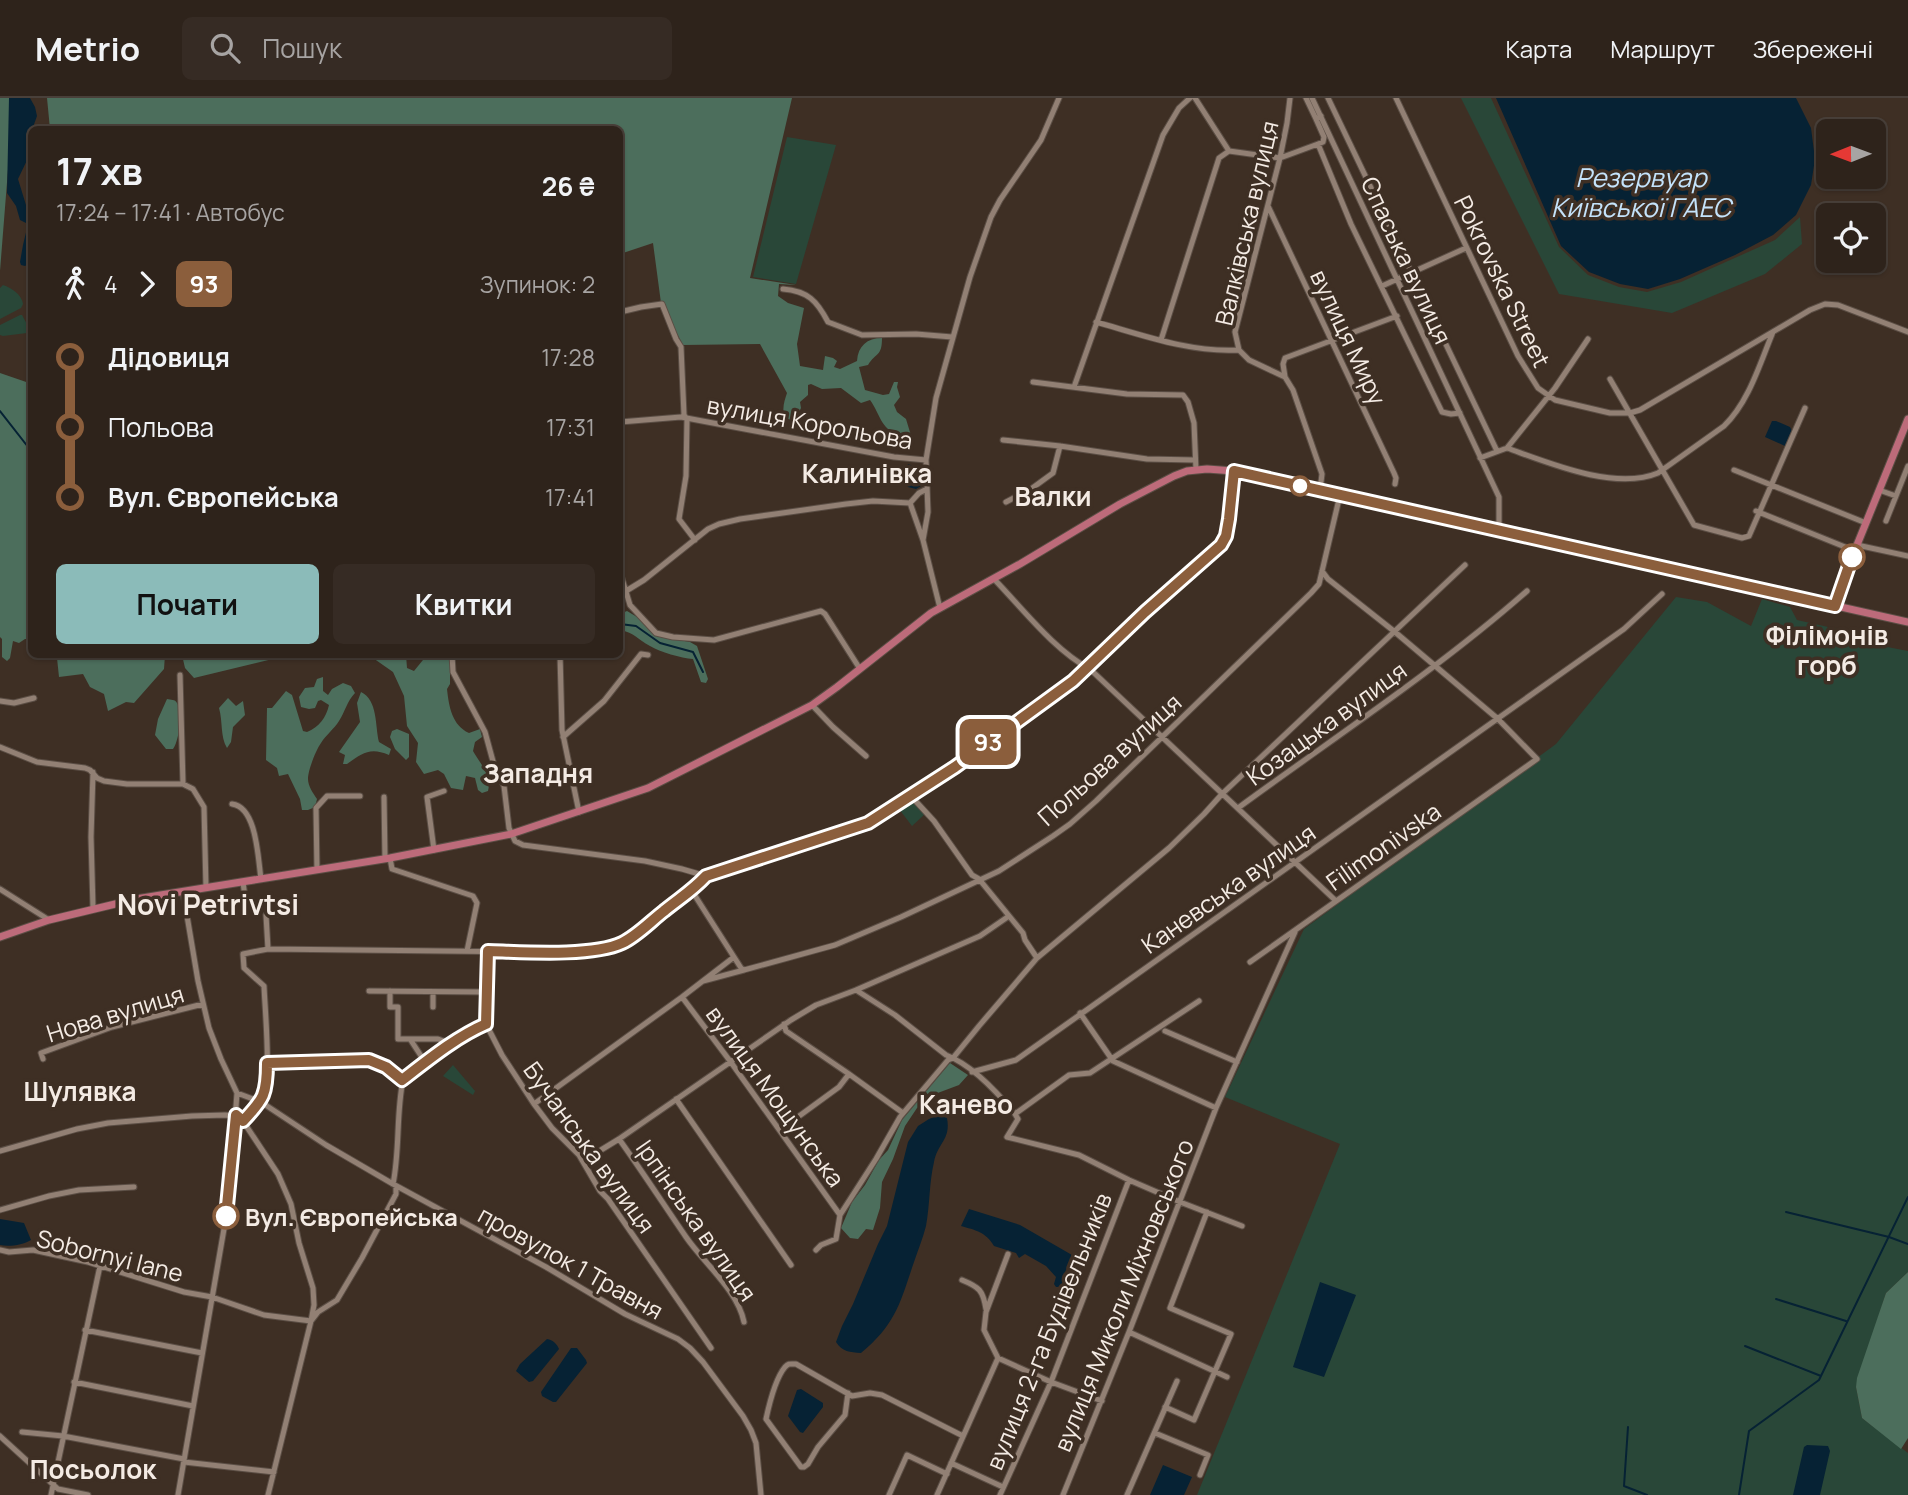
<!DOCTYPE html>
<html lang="uk">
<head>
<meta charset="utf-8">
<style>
	body { margin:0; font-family:Manrope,sans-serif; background:#362b24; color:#f1f3f6; height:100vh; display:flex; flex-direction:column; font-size:26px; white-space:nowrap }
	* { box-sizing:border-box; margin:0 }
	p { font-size:23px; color:#a7a4a3 }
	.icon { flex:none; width:38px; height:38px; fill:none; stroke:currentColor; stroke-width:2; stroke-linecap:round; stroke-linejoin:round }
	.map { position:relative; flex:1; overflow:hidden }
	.panel { position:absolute; left:28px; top:28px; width:595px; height:532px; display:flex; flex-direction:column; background:#2e231b; border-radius:10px; box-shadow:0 2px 5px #0004,0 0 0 2px #49403a }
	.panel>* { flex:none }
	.badge { padding:0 14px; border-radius:10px; font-size:24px; line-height:46px }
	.needle { width:46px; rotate:269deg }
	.fabs { position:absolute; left:1816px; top:21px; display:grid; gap:14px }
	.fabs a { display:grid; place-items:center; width:70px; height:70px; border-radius:10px; background:#2e231b; box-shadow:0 2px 5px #0004,0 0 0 2px #49403a; font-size:35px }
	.map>.badge { position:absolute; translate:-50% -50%; box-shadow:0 0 0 4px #fff }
	.legs { display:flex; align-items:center; gap:10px; height:77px; padding:0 28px; font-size:23px }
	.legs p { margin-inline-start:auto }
	.summary { display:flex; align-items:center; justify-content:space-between; height:119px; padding:0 28px }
	h1 { font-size:38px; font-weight:700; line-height:52px }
	.button { display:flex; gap:14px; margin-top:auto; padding:14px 28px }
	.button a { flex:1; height:80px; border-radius:10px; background:#8bbbb9; color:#111; font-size:28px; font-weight:700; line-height:80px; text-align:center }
	.button a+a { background:#362b24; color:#f1f3f6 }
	ul { padding:0 28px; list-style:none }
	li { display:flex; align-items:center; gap:24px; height:70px; font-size:26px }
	li i { display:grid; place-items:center; width:10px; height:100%; margin:0 9px; background:currentColor }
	li i::after { content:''; width:18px; height:18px; margin:-9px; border:5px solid; border-radius:50%; background:#2e231b }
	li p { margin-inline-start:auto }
	li:first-child i { background:linear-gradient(#0000 50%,currentColor 0) }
	li:last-child i { background:linear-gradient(currentColor 50%,#0000 0) }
	header { display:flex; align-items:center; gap:42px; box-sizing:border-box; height:98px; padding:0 35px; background:#2e231b; border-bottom:2px solid #49403a }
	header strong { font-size:33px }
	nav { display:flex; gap:38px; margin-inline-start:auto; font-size:24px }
	.search { width:490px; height:63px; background:#362b24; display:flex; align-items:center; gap:18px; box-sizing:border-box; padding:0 24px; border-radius:10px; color:#a7a4a3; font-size:26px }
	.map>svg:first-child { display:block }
</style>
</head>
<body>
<header>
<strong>Metrio</strong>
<div class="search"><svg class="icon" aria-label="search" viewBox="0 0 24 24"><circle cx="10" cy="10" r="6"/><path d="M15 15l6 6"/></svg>Пошук</div>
<nav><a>Карта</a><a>Маршрут</a><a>Збережені</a></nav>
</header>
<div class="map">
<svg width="1908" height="1397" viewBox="0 0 1908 1397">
	<rect width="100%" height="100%" fill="#3e2f24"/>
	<path fill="#294738" d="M1461 0H1491L1559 149 1588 177 1619 189 1647 194 1681 184 1775 142 1800 119 1802 146 1765 176 1672 215 1559 196Z
		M787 39 836 47 796 186 753 179Z
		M3 187C12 190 22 197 23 206L21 210 0 221V190Z
		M20 217H22L29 230 27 235 3 238 0 237V227Z
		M1676 499 1707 504 1751 528 1762 501 1790 509 1797 522 1846 533 1859 541 1872 546 1908 553V1174L1886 1195 1856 1289 1862 1320 1908 1355V1397H1197L1340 1046 1225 999 1304 831 1556 646Z
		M911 701 925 716 912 728 899 711Z
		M453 967 475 993 473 997 443 978Z"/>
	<path fill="#4c6e5c" d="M0 0H9V59L0 173Z
		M47 0H792L750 180 796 187 779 186 778 198 788 205 804 210 797 246 800 268 823 272 825 258 833 260 837 263 834 269 840 271 857 263C858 248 867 240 882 240 882 259 876 254 868 267L859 269 865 292 883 297 889 296 894 284H898L897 289 900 299 894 307 897 314 906 321 913 344 907 346 903 336C881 335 881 317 870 302L861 305 841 290 822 291 811 286 808 287V297L800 304 801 310 798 316H794L791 322C779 319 784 304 787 295L760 246 683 247 661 205 653 145 620 156V32L50 31Z
		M0 275 32 286 31 541H25L19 545 13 543 10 560 7 563 2 559V541L0 539Z
		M627 513 637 519 658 538 690 544 697 548 708 581 706 585 701 584 693 561C681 560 660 554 650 548 637 541 635 535 620 532V516Z
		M59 556H165V557L164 571 134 605 126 604 108 613 104 596 90 589 83 576 59 579 57 560Z
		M182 557V556L289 557 194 580 185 570Z
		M359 557H406L407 570 414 573 427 557H450V586L447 591C449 609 452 627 469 635L480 631 482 639 475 644 473 653C480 665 492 678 488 693L482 695 478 692 475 680 466 678 463 692 451 690 444 676 438 672 424 676 416 664 418 645 407 628 404 598 393 574 373 560 357 561Z
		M323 579V593L328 597 332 591 343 585 351 588 355 595C347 603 345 614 339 623 334 631 326 637 321 645 316 652 308 672 308 681 308 688 313 695 317 701L315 709 308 712H302L300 701 288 676 279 678 277 670 266 662 267 610H272L286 593 292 597 303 633 307 634C319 629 326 620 329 607L321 602 318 603 315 610 309 611 301 609 299 599 305 590 314 589 317 581Z
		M361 594C378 602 375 628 379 644L391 651 389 657C370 649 363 655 347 666H343L345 657 339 654 360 624 357 605Z
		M228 600 236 608 243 603 245 617 233 629 231 644 227 650C220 638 223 624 219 610Z
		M167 601C171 602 175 601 177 605 183 614 179 643 173 651H166L155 637 158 621Z
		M397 631 409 636V659L406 662 395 651 390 639 392 633Z
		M950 965 968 977 959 987 935 996 917 1010 905 1028 893 1061 882 1084 880 1110 873 1132 866 1131 858 1141 850 1140 841 1130 852 1104 865 1087 879 1062 888 1052 902 1022Z
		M1908 1174V1340L1901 1351 1862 1320 1856 1289 1857 1280 1886 1195Z"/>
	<path fill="#062234" d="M9 0H30L35 9 37 18 32 32 31 54 18 81 26 107 31 110V164L25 168 21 167 20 164 23 147 28 126 20 122 16 108 7 95Z
		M1496 0H1796L1811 30 1815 61 1811 87 1796 117 1773 137 1735 157 1680 181 1648 191 1620 186 1589 174 1561 148Z
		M1772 323H1776L1790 329 1792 333 1785 348 1765 339Z
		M908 366 921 371V388L916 391 908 389 907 387 906 370Z
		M939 1017 947 1020C951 1042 938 1044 934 1064 929 1085 930 1107 926 1128 923 1140 918 1152 914 1164 900 1205 896 1226 861 1255 850 1254 842 1254 836 1244L842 1228 853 1206 878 1146 887 1128 908 1044 918 1028 929 1021Z
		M969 1111 1020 1127 1072 1157 1064 1177 1067 1182 1064 1189H1056L1054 1186 1056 1179 1046 1168 1025 1156 1019 1160 1016 1155 994 1148C986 1134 975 1132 961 1128Z
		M0 1121 24 1125 31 1142C23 1147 9 1149 0 1147Z
		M1320 1184 1356 1197 1324 1279 1293 1269Z
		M547 1241C553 1242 557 1246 559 1251L533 1283 529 1284 516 1273 520 1266Z
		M571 1250H577L586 1262 587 1265 556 1304H553L542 1298 541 1294Z
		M801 1291 823 1305V1309L803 1335 800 1334 788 1318 797 1292Z
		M1807 1347 1828 1348 1830 1353 1820 1397H1793L1804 1349Z
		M1163 1367 1192 1379 1184 1397H1150Z"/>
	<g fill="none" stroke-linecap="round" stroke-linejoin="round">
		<path stroke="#062234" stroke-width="2" d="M0 313 32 354
			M620 526 636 528 660 545 693 554 703 574
			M1786 1114 1889 1139 1908 1146
			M1776 1201 1846 1223
			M1745 1248 1821 1278
			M1628 1329 1624 1388 1647 1397
			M1739 1397 1749 1333 1819 1282 1908 1099"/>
		<defs>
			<path id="minor" d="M1195 0 1229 53 1280 60 1318 46 1323 44 1324 39 1316 21 1321 18
				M1290 0 1287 25 1280 60 1235 234 1239 252 1249 262 1285 279 1293 292 1322 376 1320 392
				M1306 0 1316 21
				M1312 0 1499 399V432
				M1328 0 1497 353
				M1396 0 1518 258 1538 290 1555 302 1610 315H1630L1640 312 1810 212 1825 206 1838 207 1908 234
				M1318 46 1351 126 1442 314 1451 316 1460 315
				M1268 108 1394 375 1396 380 1395 386
				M1382 188 1466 150
				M783 191C808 193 817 203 828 224L862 237 916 236 952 239
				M620 214 641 209 662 206 676 241 681 249 684 317 687 321 686 378 679 421 695 442
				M1096 224C1142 237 1191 255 1239 252
				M1161 242 1219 60 1229 53
				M1285 279 1283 266 1285 260 1397 218
				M1610 281 1694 427 1742 440 1749 438 1805 310
				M1033 284 1127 296 1183 297 1188 304 1194 325 1196 372
				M1074 289 1163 37 1179 10 1190 0
				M620 324 681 319 894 359 926 362
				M1003 342 1060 348 1147 361 1194 362
				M1507 350C1549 365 1615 393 1658 375L1724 328C1749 304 1760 265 1773 234
				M1480 360 1507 350 1555 290 1588 241
				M1734 372 1866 425
				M1879 392 1896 398
				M1006 404 1031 391 1053 375 1060 348
				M910 405 923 442
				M910 405 919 395 927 391
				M1756 413 1855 453
				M1886 423 1908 368
				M1857 447 1908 458
				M620 474 630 507 656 535 673 539 714 542 821 513 825 516 860 571
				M994 481C1024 512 1053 551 1091 572L1336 803
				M626 493 644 482 708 431 719 426 740 421 846 406 873 403 910 405
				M940 510 923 442 928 414 926 362 936 300 970 179 991 119 1000 102 1041 42 1059 0
				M452 556 453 574 485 634 494 667 504 688 509 730 515 743 523 747 645 763 682 771 706 778
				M560 556 562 632 579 714
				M180 577 183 686
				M0 603 14 605 34 600
				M812 607 833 629 866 658
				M563 639 604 603 641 556 648 557
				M0 649 37 664 85 670 90 672 97 680 104 683 127 686H183L193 691 204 709 206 790
				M911 698 934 723 972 777 979 781 1023 835 1025 842 1037 860
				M384 699 385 761
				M232 706C257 709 258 761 261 781
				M1238 710C1335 639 1437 572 1527 493
				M434 752 427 699 444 693
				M390 760 392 771 473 798 477 805 467 853
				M317 772 316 710 327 698H360
				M243 784 246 807 272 803
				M0 791 49 822
				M692 793 741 870 744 872 835 847 901 819 999 773 1053 738 1070 726 1096 703 1311 495 1319 486 1340 397
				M93 810 91 739 93 674
				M268 851 266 817 292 814
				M488 853 486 926 502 957 534 1006 552 1030 579 1057 600 1093 608 1101 711 1250
				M1250 864 1537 661 1498 621 1395 534 1328 481 1322 473
				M703 883 744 872
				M856 892 980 838 1009 818
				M369 893 486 894
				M390 893V909H398V941H410
				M433 894V909
				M682 899 730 963 840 1117
				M1080 915 1113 963 1216 1010
				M1165 933 1237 964
				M43 961 41 955 112 929 203 906
				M425 964 410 941H438L452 946
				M267 965 369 962 386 969 403 982
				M972 974 1016 962 1624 531 1662 496
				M849 976 903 1015
				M237 995 261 1004 326 1047 393 1086 546 1169 625 1216 678 1241 690 1250 703 1264 743 1318 751 1332 756 1345 761 1397
				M676 1001 791 1167
				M534 1006 682 899 734 859
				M1015 1016 1018 1021 1007 1039 1079 1057 1129 1082 1180 1104 1242 1128
				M1015 1016 1069 977 1090 975 1199 903
				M243 1023C249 1017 258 1010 262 1003 272 983 265 913 264 888L244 870 243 856 268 851 533 854 604 851 629 841 667 810 692 793 706 778 868 725 911 698 955 669 1073 583 1145 514 1221 447C1233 426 1232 396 1234 373
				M780 1032 839 989 849 976 786 933 784 926
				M619 1041C642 1073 664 1107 686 1139 703 1164 738 1193 744 1224
				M0 1053 77 1031 108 1025 192 1018 225 1017 236 1018 243 1023 278 1076 291 1106 299 1145 313 1190 314 1207 311 1223 268 1397
				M583 1063 619 1041 791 922 816 907 856 892 895 917 946 957C972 967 998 995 1015 1016
				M393 1086C400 1052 396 1016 403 982L475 931 486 926
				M0 1112 49 1098 79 1092 134 1089
				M0 1152 9 1154 33 1152 88 1164 184 1194 212 1199 264 1217 311 1223 318 1214 337 1202 362 1160 396 1096V1088
				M816 1152 821 1147 836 1141 840 1117 876 1061 900 1019 948 962 953 960 979 928 1037 860 1169 750 1204 716 1222 696 1465 467
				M962 1182C979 1189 983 1192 986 1211
				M85 1232 202 1255
				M1129 1234 1227 1279
				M998 1260 1051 1284 1102 1303
				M74 1284 193 1308
				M848 1295 845 1317 818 1349 808 1366 804 1369H801L766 1321C769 1307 775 1281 785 1269 789 1265 790 1266 796 1266L852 1298 870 1295 882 1297 963 1338
				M1165 1309 1194 1322 1231 1236 1170 1210 1207 1114
				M22 1334 63 1338 184 1361
				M1155 1335 1208 1357 1200 1377
				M0 1338 58 1391 88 1397
				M184 1364 274 1374
				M951 1365 1003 1389
				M51 1397 100 1168
				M178 1397 229 1102 237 995 221 961 209 930 198 883 183 794
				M889 1397 907 1357 947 1376
				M937 1397 998 1260 984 1232 986 1214 1008 1156
				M1000 1397 1051 1284 1129 1082
				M1063 1397 1129 1234 1216 1010 1295 834
				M1127 1397 1177 1283"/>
			<path id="major" d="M1835 508 1857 447 1908 321
				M0 839 49 822 136 801 390 760 511 736 648 690 812 607 837 589 931 515 1020 466 1120 406 1174 378 1187 373 1207 371 1234 373 1908 524"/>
		</defs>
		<use href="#minor" stroke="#5b4e45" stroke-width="7"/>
		<use href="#major" stroke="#5b4e45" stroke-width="9"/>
		<use href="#minor" stroke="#928074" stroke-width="5"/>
		<use href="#major" stroke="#bd6b7a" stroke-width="7"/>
	</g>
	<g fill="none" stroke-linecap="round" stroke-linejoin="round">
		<defs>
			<path id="line-1" d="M226 1118 236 1017 243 1023C264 1001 267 996 267 965L369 962 386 969 402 982C428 962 456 939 486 926L488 853C522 854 592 859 622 845 637 838 651 823 664 813 680 800 692 793 706 778L868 725 955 669 1073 583 1145 514 1221 447 1226 438 1229 421 1234 373 1835 508 1852 459"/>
		</defs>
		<use href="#line-1" stroke="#fff" stroke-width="16"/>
		<use href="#line-1" stroke="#8b5e3c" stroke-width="10"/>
	</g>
	<g fill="#fff" stroke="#8b5e3c" stroke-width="3.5">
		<circle cx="1300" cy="388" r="9"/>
		<circle cx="1852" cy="459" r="12"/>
		<circle cx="226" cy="1118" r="12"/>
	</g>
	<g text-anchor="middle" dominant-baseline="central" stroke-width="7" stroke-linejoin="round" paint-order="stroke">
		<g font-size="24" fill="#f4ebe4" stroke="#3e2f24">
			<text transform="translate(1246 125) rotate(-77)">Валківська вулиця</text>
			<text transform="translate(1407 162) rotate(65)">Спаська вулиця</text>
			<text transform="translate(1503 183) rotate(64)">Pokrovska Street</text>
			<text transform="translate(1349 239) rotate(65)">вулиця Миру</text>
			<text transform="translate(810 324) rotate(10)">вулиця Корольова</text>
			<text transform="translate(1326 625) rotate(-36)">Козацька вулиця</text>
			<text transform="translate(1109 661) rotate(-42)">Польова вулиця</text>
			<text transform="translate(1383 748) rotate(-35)">Filimonivska</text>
			<text transform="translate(1228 790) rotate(-35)">Каневська вулиця</text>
			<text transform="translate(115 915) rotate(-17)">Нова вулиця</text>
			<text transform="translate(776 998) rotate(54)">вулиця Мощунська</text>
			<text transform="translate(590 1049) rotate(54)">Бучанська вулиця</text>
			<text transform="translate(697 1122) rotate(55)">Ірпінська вулиця</text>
			<text transform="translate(110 1157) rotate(14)">Sobornyi lane</text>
			<text transform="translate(571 1164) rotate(29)">провулок 1 Травня</text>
			<text transform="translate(1123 1197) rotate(-68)">вулиця Миколи Міхновського</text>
			<text transform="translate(1048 1233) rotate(-68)">вулиця 2-га Будівельників</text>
		</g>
		<g font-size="24" font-weight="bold" fill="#f4ebe4" stroke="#3e2f24" text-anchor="start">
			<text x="245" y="1118">Вул. Європейська</text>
		</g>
		<g font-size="26" font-style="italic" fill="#c4e3fb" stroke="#3e2f24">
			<text x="1641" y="79">Резервуар<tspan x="1641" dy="30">Київської ГАЕС</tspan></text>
		</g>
		<g font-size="26" font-weight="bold" fill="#f4ebe4" stroke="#3e2f24">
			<text x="867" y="375">Калинівка</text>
			<text x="1053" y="398">Валки</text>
			<text x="1827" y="537">Філімонів<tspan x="1827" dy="30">горб</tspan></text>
			<text x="538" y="675">Западня</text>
			<text x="80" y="993">Шулявка</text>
			<text x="966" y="1006">Канево</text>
			<text x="93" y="1371">Посьолок</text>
		</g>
		<g font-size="28" font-weight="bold" fill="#f4ebe4" stroke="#3e2f24">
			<text x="208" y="806">Novi Petrivtsi</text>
		</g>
	</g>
</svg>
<div class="fabs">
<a><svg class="needle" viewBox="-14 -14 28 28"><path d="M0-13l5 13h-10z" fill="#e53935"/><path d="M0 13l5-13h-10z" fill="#a7a4a3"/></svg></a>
<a><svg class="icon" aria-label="locate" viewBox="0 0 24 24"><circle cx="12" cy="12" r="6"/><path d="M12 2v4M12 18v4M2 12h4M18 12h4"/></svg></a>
</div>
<b class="badge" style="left:988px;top:644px;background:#8b5e3c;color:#fff">93</b>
<section class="panel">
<div class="summary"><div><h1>17 хв</h1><p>17:24 – 17:41 · Автобус</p></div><b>26 ₴</b></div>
<div class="legs"><svg class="icon" aria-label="walk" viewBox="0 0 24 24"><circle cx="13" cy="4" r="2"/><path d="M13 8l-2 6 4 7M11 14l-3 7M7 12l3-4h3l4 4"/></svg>4<svg class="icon" aria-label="forward" viewBox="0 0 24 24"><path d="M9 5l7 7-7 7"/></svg><b class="badge" style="background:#8b5e3c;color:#fff">93</b><p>Зупинок: 2</p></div>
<ul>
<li><i style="color:#8b5e3c"></i><b>Дідовиця</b><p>17:28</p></li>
<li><i style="color:#8b5e3c"></i><span>Польова</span><p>17:31</p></li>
<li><i style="color:#8b5e3c"></i><b>Вул. Європейська</b><p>17:41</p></li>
</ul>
<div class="button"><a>Почати</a><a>Квитки</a></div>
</section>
</div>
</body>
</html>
